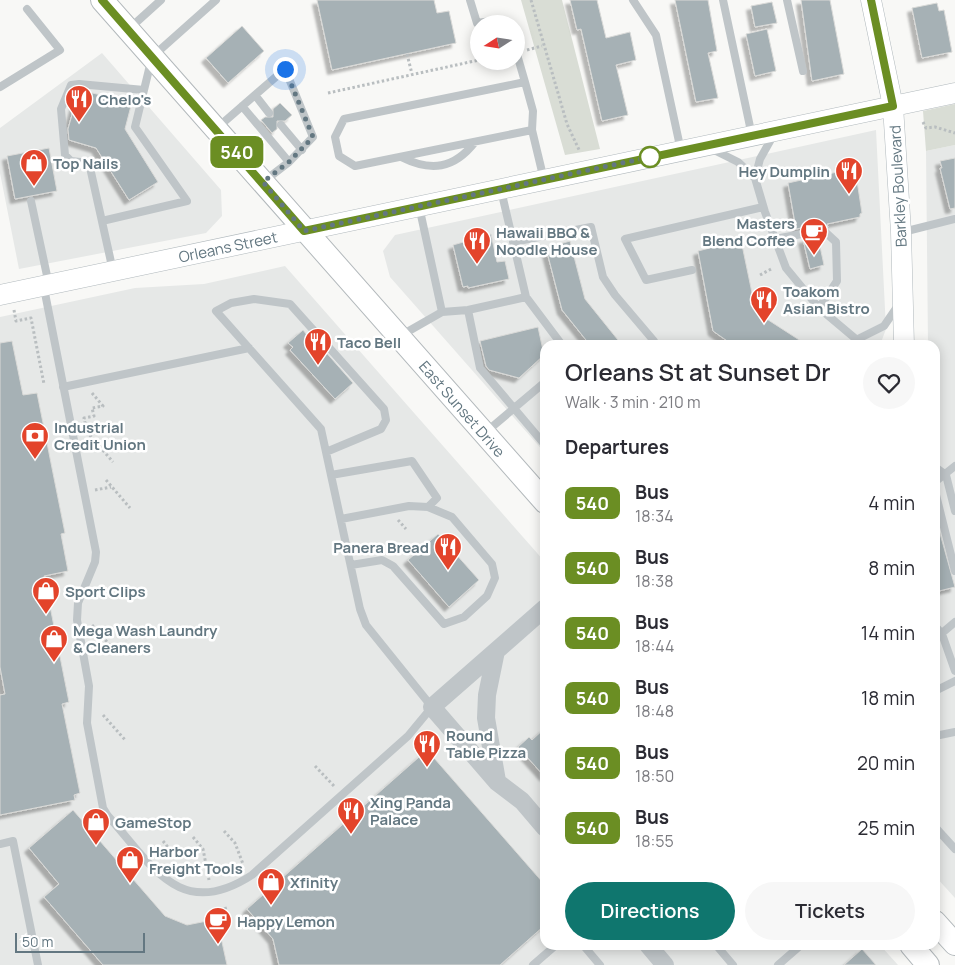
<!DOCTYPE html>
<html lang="en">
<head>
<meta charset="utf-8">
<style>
	body { margin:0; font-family:Manrope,sans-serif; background:#f7f7f7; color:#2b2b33; height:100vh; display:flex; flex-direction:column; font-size:19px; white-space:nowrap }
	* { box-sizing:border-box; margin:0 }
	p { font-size:16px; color:#7c7c81 }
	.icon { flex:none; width:28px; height:28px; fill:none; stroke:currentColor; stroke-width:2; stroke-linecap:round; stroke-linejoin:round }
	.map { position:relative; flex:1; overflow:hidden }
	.drawer { position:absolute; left:540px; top:340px; width:400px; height:610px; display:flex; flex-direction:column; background:#fff; border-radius:15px; box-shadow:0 2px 12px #0003 }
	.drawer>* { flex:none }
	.badge { padding:0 10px; border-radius:8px; font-size:18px; line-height:32px }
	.needle { width:32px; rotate:258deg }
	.buttons { position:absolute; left:470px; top:15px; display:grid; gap:10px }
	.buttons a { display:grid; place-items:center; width:55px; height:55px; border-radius:50%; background:#fff; box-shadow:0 2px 12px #0003; font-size:25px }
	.scale { position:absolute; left:15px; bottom:12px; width:130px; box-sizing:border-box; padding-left:5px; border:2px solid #637781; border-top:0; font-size:14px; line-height:18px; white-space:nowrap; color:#637781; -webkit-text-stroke:4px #fff; paint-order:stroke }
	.you { position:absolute; width:25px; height:25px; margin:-12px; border:4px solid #fff; border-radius:50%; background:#1a73e8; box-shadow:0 0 0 8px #1a73e833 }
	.map>.badge { position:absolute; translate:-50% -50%; box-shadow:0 0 0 2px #fff }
	h2 { padding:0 25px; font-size:19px; line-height:45px }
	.round { display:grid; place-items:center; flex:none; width:52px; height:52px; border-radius:26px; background:#f7f7f7 }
	.overview { display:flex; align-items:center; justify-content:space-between; height:85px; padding:0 25px }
	h1 { font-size:24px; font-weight:600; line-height:38px }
	.button { display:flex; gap:10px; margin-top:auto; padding:10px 25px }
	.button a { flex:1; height:58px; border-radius:30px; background:#0f766e; color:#fff; font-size:20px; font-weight:600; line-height:58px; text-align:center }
	.button a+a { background:#f7f7f7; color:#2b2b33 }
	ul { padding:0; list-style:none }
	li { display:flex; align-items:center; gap:15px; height:65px; padding:0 25px }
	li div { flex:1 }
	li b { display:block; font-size:19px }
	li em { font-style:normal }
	li .badge { min-width:55px; font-weight:700; text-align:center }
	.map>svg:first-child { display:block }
</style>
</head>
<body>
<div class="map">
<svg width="955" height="965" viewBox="0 0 955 965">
	<defs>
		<filter id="shadow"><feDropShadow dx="-4.5" dy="4.5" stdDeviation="1" flood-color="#0004"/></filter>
	</defs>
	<rect width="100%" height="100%" fill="#f8f8f6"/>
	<path fill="#e6e8e7" d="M102 53 221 190 222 216 206 233 19 269 0 173V128Z
		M876 130 886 329 880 345H545V453L390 277 383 251 395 235Z
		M955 145V898L935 876V345H928L926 151Z
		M285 266 545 562V945H880L898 965H0V317L135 288 204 284Z"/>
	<path fill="#d9ddd5" d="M521 0H562L600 149 565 155Z
		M955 104V145L926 151 923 111Z"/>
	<path fill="#a6b1b5" stroke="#dadad8" filter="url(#shadow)" d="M317 0H434L437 13 449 11 456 43 332 70Z
		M570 0H597L606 38 630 32 636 60 616 65 628 115 602 121 581 29 577 30Z
		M675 0H708L717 51 708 53 718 98 696 102Z
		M801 0H830L844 74 812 81Z
		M772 2 777 23 755 27 751 6Z
		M937 3 939 11 944 10 952 52 922 58 912 8Z
		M242 26 264 51 228 83 206 58Z
		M767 29 776 71 755 76 746 34Z
		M79 90 132 102 125 129 158 182 129 200 96 148 69 140 68 129Z
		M280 103 292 115 285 121H277V129L272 133 261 120 265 117H273V109Z
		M49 148 57 191 15 199 7 156Z
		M955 158V208L950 209 940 168H942L940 161Z
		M855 168 862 213 860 214V217L827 224 828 227 822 224 796 229 788 183Z
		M491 234 497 262 505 261 509 279 468 288V286L463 287 453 245Z
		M818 237 824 265 810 269 803 239Z
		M741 240 756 312 807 345H733L713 331 698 251Z
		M570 241 585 299 622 345H590L562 310 546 248Z
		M538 327 544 355 519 378 489 370 486 366 480 341Z
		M303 330 307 335 309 333 353 383 335 399 290 350 293 347 288 343Z
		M12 341 23 395 37 393 65 533 61 534 68 571 44 576 69 702 62 704 80 793 74 795 75 800 0 815V695L5 694 0 667V343Z
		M935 530H939L955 587 935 592Z
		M438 534 479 580 449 607 408 560Z
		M545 728V777L518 747 529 737 532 740Z
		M427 750 545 885V925L500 965H279L273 939 247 909Z
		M73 810 165 916 187 925 217 919 227 965H103L44 897 59 884 29 848Z
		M862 949 876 965H844Z"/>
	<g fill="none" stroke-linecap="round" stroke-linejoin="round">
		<defs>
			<path id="secondary" d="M871 0 893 106 901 232 904 345
				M0 295 955 93"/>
			<path id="primary" d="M102 0 545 502
				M935 922 955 944
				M911 945 928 965"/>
		</defs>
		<use href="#secondary" stroke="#b1b9bd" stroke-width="21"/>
		<use href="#primary" stroke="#b3b9bc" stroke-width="24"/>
		<path stroke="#b9bec0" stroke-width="3" stroke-dasharray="2.5 2.5" stroke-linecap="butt" d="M531 0 567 124 580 152
			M527 50 542 46
			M407 54 412 74
			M328 93 479 60
			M923 122 926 128 935 127 955 133
			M760 275 773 268
			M14 310 16 321 31 318 44 384
			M92 393 103 406 92 408 94 416 84 418 87 432 113 462
			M106 480 130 508
			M95 490 111 487
			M398 520 406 529
			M92 625 115 651
			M103 715 126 741
			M315 766 334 786
			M224 831 235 843 243 864
			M193 837 203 849 209 880
			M163 841 174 855
			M225 907 228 916"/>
		<path stroke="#bfc5c8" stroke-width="8" d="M470 0 477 23 492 21 496 24
			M633 0 656 35 681 151
			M723 0 752 136
			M787 0 803 71
			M130 28 161 0
			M516 51 525 82
			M0 87 60 50 27 9
			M255 95 269 113
			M242 106 289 162
			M281 125 302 150
			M217 128 285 69 313 137 289 162 263 182
			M532 130 355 166 339 156 335 137 344 119 525 82 533 111 532 130 544 180
			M774 134 760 159 755 178 765 212 786 268 819 308 863 345
			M712 149 738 162 755 178
			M401 157C431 172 454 169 475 142
			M501 190 526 297 562 345
			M31 201 49 285
			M102 221 187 201 135 127 152 57 216 0
			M903 232 955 219
			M775 239 823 230 836 242 837 281 819 308
			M513 242 591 227 603 277 615 295 654 341 649 345
			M692 270 646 280 625 239 763 207
			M113 271 89 163 71 161 65 155 61 109 71 85 79 84 144 90
			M44 288 96 552 95 562 78 603 77 620 89 686 87 723 103 808 108 816C152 865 180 922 252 875L408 736 432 707 366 625 360 609 321 429 216 311 231 303 254 299 290 304 384 409 386 420 381 429 326 452
			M468 310 480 368 545 445
			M442 312 468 310 526 297
			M400 336 442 312 419 206
			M858 339 884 326 897 307
			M63 387 249 348
			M486 432 545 382
			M935 467 946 475 955 511
			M331 475 412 461 437 498 428 507 409 506 341 519
			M935 482 955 466
			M935 491 955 571
			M351 565 382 560 393 566 444 624 464 617 487 596 495 578 492 564 452 517 428 507
			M935 626 942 634 955 671
			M935 639 955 622
			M935 691 955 681
			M935 736 955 732
			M935 827 955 849
			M0 844 13 841 38 965
			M583 945 600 965
			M716 945 733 965
			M533 965 556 945
			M778 965 801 945"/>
		<path stroke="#bfc5c8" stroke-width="18" d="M545 608 432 707 497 782 522 801 545 828
			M496 651 487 695 486 718 497 781
			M648 945 665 965"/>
		<use href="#secondary" stroke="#fff" stroke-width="20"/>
		<use href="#primary" stroke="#fff" stroke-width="22"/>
	</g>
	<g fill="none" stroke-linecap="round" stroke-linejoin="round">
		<defs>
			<path id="line" d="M102 0 304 231 893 106 871 0"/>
		</defs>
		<use href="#line" stroke="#fff" stroke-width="11"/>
		<use href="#line" stroke="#6b8e23" stroke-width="8"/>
		<path stroke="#637781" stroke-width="5" stroke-dasharray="0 9" d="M285 69 313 137 289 162 263 182 304 231 650 157"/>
	</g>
	<defs>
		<symbol id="restaurant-pin" viewBox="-11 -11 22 30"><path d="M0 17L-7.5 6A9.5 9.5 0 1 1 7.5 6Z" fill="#e3442b" stroke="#fff"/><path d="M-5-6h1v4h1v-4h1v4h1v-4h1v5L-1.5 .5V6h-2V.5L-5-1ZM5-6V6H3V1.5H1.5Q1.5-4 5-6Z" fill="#fff"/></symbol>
		<symbol id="shop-pin" viewBox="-11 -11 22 30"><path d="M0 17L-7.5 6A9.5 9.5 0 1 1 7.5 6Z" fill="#e3442b" stroke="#fff"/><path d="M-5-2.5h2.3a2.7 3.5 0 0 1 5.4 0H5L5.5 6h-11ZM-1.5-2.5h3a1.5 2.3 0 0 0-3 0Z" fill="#fff"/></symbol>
		<symbol id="cafe-pin" viewBox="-11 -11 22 30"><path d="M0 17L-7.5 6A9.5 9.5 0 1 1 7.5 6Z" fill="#e3442b" stroke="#fff"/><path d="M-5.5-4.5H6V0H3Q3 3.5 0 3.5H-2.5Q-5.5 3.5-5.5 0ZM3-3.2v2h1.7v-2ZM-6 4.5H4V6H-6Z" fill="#fff"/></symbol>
		<symbol id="bank-pin" viewBox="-11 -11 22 30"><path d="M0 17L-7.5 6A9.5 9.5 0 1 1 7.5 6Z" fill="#e3442b" stroke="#fff"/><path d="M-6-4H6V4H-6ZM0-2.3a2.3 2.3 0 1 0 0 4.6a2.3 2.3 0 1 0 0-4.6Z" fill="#fff"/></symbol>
	</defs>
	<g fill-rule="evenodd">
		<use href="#restaurant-pin" x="63" y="83" width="32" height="43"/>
		<use href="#shop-pin" x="18" y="147" width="32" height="43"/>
		<use href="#restaurant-pin" x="833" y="155" width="32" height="43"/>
		<use href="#cafe-pin" x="798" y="216" width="32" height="43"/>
		<use href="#restaurant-pin" x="461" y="225" width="32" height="43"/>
		<use href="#restaurant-pin" x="748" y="284" width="32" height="43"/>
		<use href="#restaurant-pin" x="302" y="326" width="32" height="43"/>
		<use href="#bank-pin" x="19" y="420" width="32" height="43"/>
		<use href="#restaurant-pin" x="432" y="531" width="32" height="43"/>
		<use href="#shop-pin" x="30" y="575" width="32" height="43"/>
		<use href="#shop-pin" x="38" y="623" width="32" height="43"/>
		<use href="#restaurant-pin" x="411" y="728" width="32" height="43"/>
		<use href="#restaurant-pin" x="335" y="795" width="32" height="43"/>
		<use href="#shop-pin" x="80" y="806" width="32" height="43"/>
		<use href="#shop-pin" x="114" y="844" width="32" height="43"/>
		<use href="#shop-pin" x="255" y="866" width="32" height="43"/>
		<use href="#cafe-pin" x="202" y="905" width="32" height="43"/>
	</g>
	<circle fill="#fff" stroke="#6b8e23" stroke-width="2.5" cx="650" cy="157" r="10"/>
	<g text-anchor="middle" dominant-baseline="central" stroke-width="5" stroke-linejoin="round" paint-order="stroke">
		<g font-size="15" font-weight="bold" fill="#637781" stroke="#fff" text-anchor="start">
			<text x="98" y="99">Chelo's</text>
			<text x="53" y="163">Top Nails</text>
			<text x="830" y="171" text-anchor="end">Hey Dumplin</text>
			<text x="795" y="223" text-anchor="end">Masters<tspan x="795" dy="17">Blend Coffee</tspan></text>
			<text x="496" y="232">Hawaii BBQ &amp;<tspan x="496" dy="17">Noodle House</tspan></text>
			<text x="783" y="291">Toakom<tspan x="783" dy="17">Asian Bistro</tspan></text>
			<text x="337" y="342">Taco Bell</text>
			<text x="54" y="427">Industrial<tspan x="54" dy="17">Credit Union</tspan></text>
			<text x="429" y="547" text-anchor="end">Panera Bread</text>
			<text x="65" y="591">Sport Clips</text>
			<text x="73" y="630">Mega Wash Laundry<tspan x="73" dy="17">&amp; Cleaners</tspan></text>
			<text x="446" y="735">Round<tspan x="446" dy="17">Table Pizza</tspan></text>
			<text x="370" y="802">Xing Panda<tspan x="370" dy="17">Palace</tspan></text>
			<text x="115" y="822">GameStop</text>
			<text x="149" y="851">Harbor<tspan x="149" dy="17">Freight Tools</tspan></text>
			<text x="290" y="882">Xfinity</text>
			<text x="237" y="921">Happy Lemon</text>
		</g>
		<g font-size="15" fill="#637781" stroke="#fff">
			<text transform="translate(898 186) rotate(-93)">Barkley Boulevard</text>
			<text transform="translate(228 247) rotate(-12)">Orleans Street</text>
			<text transform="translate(462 409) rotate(49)">East Sunset Drive</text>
		</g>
	</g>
</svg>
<div class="buttons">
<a><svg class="needle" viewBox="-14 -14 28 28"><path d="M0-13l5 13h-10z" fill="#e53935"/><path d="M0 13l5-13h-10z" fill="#7c7c81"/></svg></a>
</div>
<div class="scale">50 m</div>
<div class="you" style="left:285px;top:69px"></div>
<b class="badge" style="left:237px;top:152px;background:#6b8e23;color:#fff">540</b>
<section class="drawer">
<div class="overview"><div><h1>Orleans St at Sunset Dr</h1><p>Walk · 3 min · 210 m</p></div><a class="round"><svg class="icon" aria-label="heart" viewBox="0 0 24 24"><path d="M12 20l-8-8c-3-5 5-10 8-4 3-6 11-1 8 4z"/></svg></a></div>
<h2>Departures</h2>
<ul>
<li><span class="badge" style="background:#6b8e23;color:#fff">540</span><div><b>Bus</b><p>18:34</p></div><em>4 min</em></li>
<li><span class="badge" style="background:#6b8e23;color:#fff">540</span><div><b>Bus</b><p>18:38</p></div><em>8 min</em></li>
<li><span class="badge" style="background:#6b8e23;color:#fff">540</span><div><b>Bus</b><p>18:44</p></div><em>14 min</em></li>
<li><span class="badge" style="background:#6b8e23;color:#fff">540</span><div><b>Bus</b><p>18:48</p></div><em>18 min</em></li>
<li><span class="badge" style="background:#6b8e23;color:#fff">540</span><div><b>Bus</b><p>18:50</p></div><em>20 min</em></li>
<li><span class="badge" style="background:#6b8e23;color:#fff">540</span><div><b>Bus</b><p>18:55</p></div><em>25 min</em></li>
</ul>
<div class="button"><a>Directions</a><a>Tickets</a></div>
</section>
</div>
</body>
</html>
